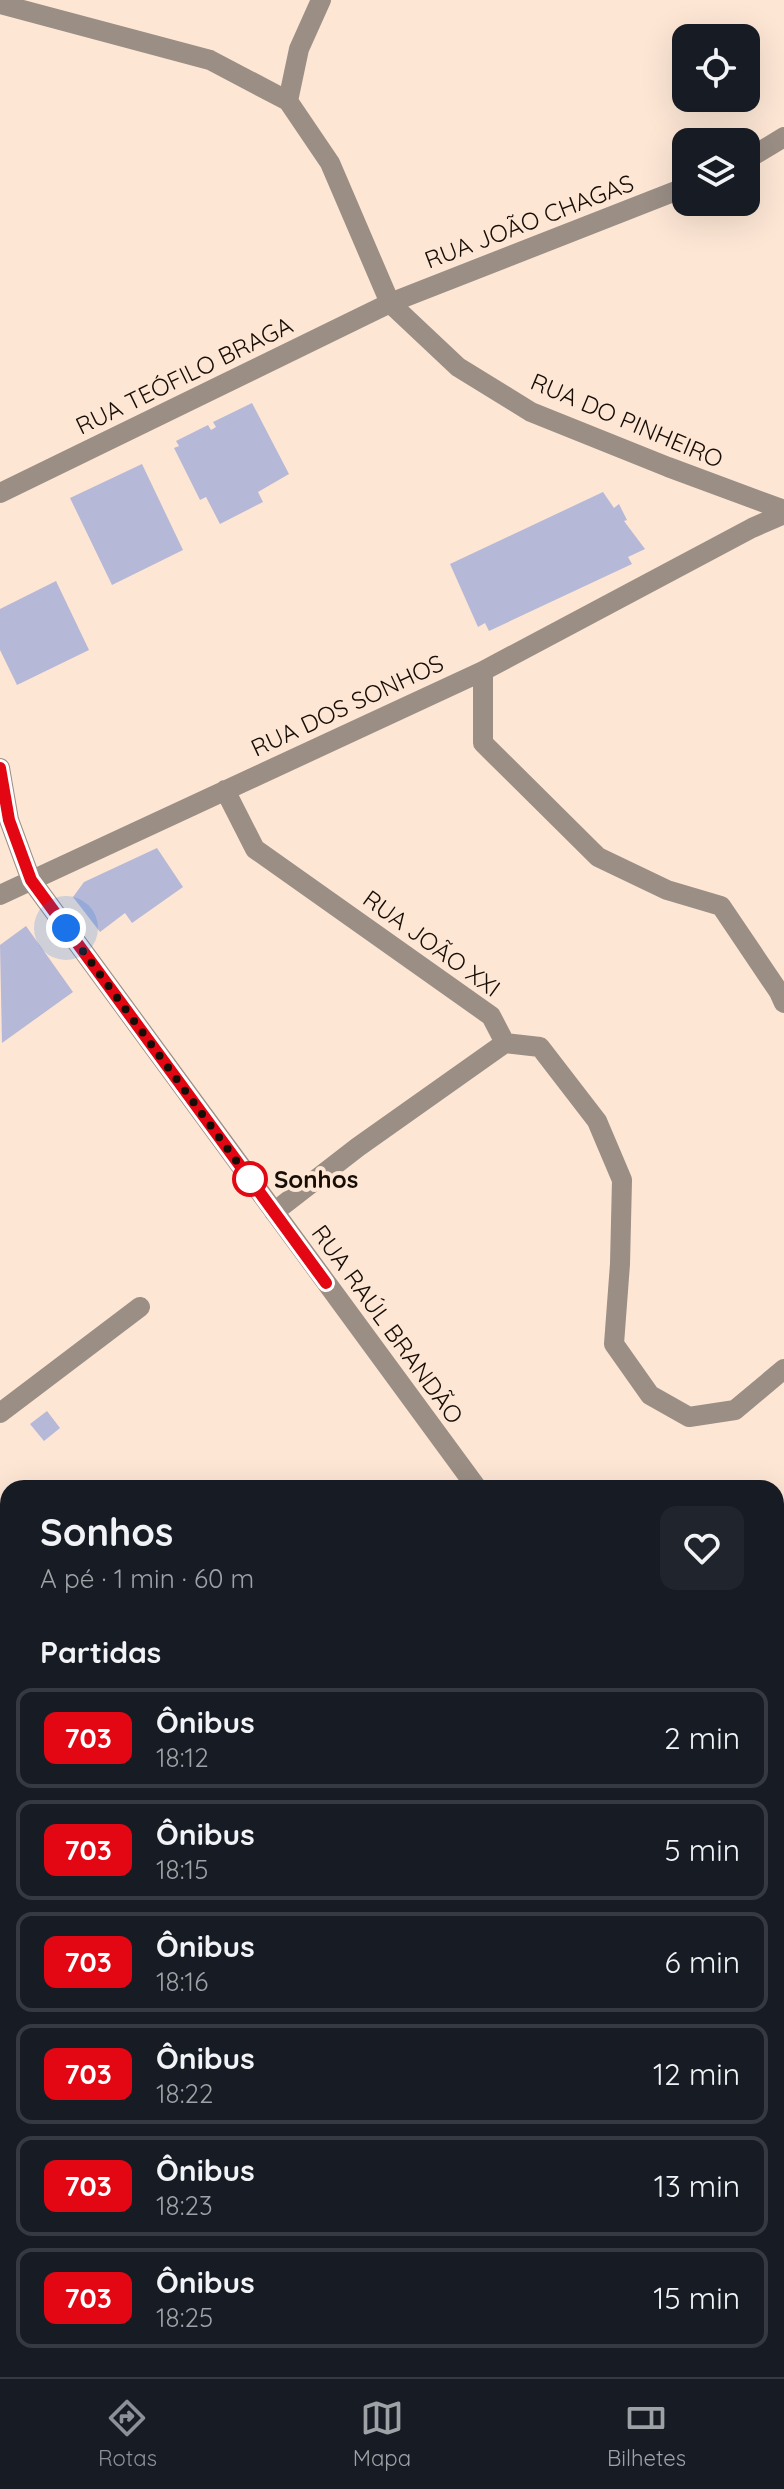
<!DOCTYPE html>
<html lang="pt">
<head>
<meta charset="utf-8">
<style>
	body { margin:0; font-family:Quicksand,sans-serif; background:#20242c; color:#f1f3f6; height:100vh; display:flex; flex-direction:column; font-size:30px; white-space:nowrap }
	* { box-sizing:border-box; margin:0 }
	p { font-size:26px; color:#9ea1a6 }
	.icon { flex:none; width:44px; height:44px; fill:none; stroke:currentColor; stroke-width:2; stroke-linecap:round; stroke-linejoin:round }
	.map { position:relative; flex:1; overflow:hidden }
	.panel { position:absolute; left:0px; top:1480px; width:784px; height:898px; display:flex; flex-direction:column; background:#171b24; border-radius:24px 24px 0 0; box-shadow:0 8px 32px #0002 }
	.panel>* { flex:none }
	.badge { padding:0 16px; border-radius:12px; font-size:28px; line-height:52px }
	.fabs { position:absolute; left:672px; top:24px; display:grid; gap:16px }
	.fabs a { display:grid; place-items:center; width:88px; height:88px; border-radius:16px; background:#171b24; box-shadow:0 8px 32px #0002; font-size:40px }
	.you { position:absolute; width:40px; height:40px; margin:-20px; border:6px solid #fff; border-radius:50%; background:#1a73e8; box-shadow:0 0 0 12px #1a73e833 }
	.map>.badge { position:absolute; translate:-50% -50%; box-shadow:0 0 0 4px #fff }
	h2 { padding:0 40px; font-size:30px; line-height:72px }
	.round { display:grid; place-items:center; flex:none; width:84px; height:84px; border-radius:16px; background:#20242c }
	.summary { display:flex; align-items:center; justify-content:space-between; height:136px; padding:0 40px }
	h1 { font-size:38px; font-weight:800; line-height:60px }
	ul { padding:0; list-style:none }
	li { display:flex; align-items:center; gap:24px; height:100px; margin:0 16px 12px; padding:0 24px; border:4px solid #363941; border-radius:16px }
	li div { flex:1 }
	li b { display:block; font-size:30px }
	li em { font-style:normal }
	li .badge { min-width:88px; font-weight:700; text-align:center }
	.tab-bar { display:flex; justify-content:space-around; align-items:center; height:112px; border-top:2px solid #363941; background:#171b24; font-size:22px; color:#9ea1a6 }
	.tab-bar a { display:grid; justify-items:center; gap:4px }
	.tab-bar .active { color:#8c9099 }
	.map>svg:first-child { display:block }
</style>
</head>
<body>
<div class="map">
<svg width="784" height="2377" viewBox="0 0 784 2377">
	<rect width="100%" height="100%" fill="#fde6d4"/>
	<path fill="#e2aa7b" d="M784 2049V2377H155L165 2370H776V2053Z"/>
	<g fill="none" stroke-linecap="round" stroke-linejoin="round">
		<path stroke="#af8460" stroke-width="11" d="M0 2001 8 2004
			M776 2222 784 2225"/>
	</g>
	<path fill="#b6b8d8" d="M252 403 289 474 258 492 263 502 220 524 206 497 200 500 174 448 179 446 176 441 208 425 211 430 216 427 213 422Z
		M142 464 183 550 112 585 70 498Z
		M603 492 614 508 619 504 627 520 624 521 645 549 628 557 632 564 489 631 485 623 478 627 450 564Z
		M56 581 89 650 17 685 0 650V609Z
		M157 848 183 887 132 923 125 913 100 932 73 897 84 882Z
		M26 926 73 992 2 1043 0 945Z
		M47 1411 60 1428 44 1441 30 1424Z
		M784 1634V1739L776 1743V1637Z
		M776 1752 784 1771V1856L776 1837Z"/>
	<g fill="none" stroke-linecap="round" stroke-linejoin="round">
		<path stroke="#9a8e85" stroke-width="20" d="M0 4 210 60 288 101 330 163 390 303 458 367 531 412 668 467 784 510
			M288 101 299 49 321 0
			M746 160 784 137
			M0 493 390 303 686 187
			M483 671V743L598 857 667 890 721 906 779 992 784 1003
			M0 768 9 820 31 880 477 1488
			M225 790 255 849 491 1016 505 1043
			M0 895 483 671 752 528 784 514
			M505 1043 540 1047 597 1121 622 1180 620 1264 614 1344 650 1395 689 1417 735 1410 784 1369
			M274 1212 358 1147 505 1043
			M0 1413 140 1307
			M776 1526 784 1523
			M0 1724 8 1734
			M0 2141 8 2145"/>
	</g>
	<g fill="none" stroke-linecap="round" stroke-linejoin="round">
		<defs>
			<path id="line" d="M0 768 9 820 31 880 326 1283"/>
		</defs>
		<use href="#line" stroke="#fff" stroke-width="18"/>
		<use href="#line" stroke="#e30613" stroke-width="12"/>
		<path stroke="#160d06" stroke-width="8" stroke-dasharray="0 14.4" d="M66 928 254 1185 250 1179"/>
	</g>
	<circle fill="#fff" stroke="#e30613" stroke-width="4" cx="250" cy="1179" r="16"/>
	<g text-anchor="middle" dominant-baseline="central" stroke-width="8" stroke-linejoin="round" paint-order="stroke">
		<g font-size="24" fill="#160d06" stroke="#fde6d4">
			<text transform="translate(529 221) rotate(-21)">RUA JOÃO CHAGAS</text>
			<text transform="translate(184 375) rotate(-26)">RUA TEÓFILO BRAGA</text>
			<text transform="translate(627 420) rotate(23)">RUA DO PINHEIRO</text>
			<text transform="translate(347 705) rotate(-25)">RUA DOS SONHOS</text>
			<text transform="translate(432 943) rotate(36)">RUA JOÃO XXI</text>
			<text transform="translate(388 1324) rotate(54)">RUA RAÚL BRANDÃO</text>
		</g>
		<g font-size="24" font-weight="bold" fill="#160d06" stroke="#fde6d4" text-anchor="start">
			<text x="274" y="1179">Sonhos</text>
		</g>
	</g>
</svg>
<div class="fabs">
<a><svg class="icon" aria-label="locate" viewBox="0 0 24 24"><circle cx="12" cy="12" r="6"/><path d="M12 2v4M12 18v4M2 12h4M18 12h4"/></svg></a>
<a><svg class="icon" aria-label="layers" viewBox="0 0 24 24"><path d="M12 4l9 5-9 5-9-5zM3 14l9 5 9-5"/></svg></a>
</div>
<div class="you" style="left:66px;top:928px"></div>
<section class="panel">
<div class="summary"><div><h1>Sonhos</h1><p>A pé · 1 min · 60 m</p></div><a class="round"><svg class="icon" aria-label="heart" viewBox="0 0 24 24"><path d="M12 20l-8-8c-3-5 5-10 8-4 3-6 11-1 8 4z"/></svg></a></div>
<h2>Partidas</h2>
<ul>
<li><span class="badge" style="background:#e30613;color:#fff">703</span><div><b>Ônibus</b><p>18:12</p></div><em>2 min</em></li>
<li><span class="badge" style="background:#e30613;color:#fff">703</span><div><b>Ônibus</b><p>18:15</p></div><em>5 min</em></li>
<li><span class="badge" style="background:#e30613;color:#fff">703</span><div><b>Ônibus</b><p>18:16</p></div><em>6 min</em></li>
<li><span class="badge" style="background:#e30613;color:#fff">703</span><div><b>Ônibus</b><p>18:22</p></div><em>12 min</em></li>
<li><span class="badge" style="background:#e30613;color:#fff">703</span><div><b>Ônibus</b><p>18:23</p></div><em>13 min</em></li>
<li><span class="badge" style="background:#e30613;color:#fff">703</span><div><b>Ônibus</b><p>18:25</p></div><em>15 min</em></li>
</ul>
</section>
</div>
<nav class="tab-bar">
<a class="active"><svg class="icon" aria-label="directions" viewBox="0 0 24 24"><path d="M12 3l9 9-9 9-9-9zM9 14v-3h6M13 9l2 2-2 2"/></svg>Rotas</a>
<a><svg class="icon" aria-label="map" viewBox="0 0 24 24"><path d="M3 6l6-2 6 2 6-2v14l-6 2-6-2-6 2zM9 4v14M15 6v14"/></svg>Mapa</a>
<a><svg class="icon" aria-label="tickets" viewBox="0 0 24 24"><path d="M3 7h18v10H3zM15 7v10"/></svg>Bilhetes</a>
</nav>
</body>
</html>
